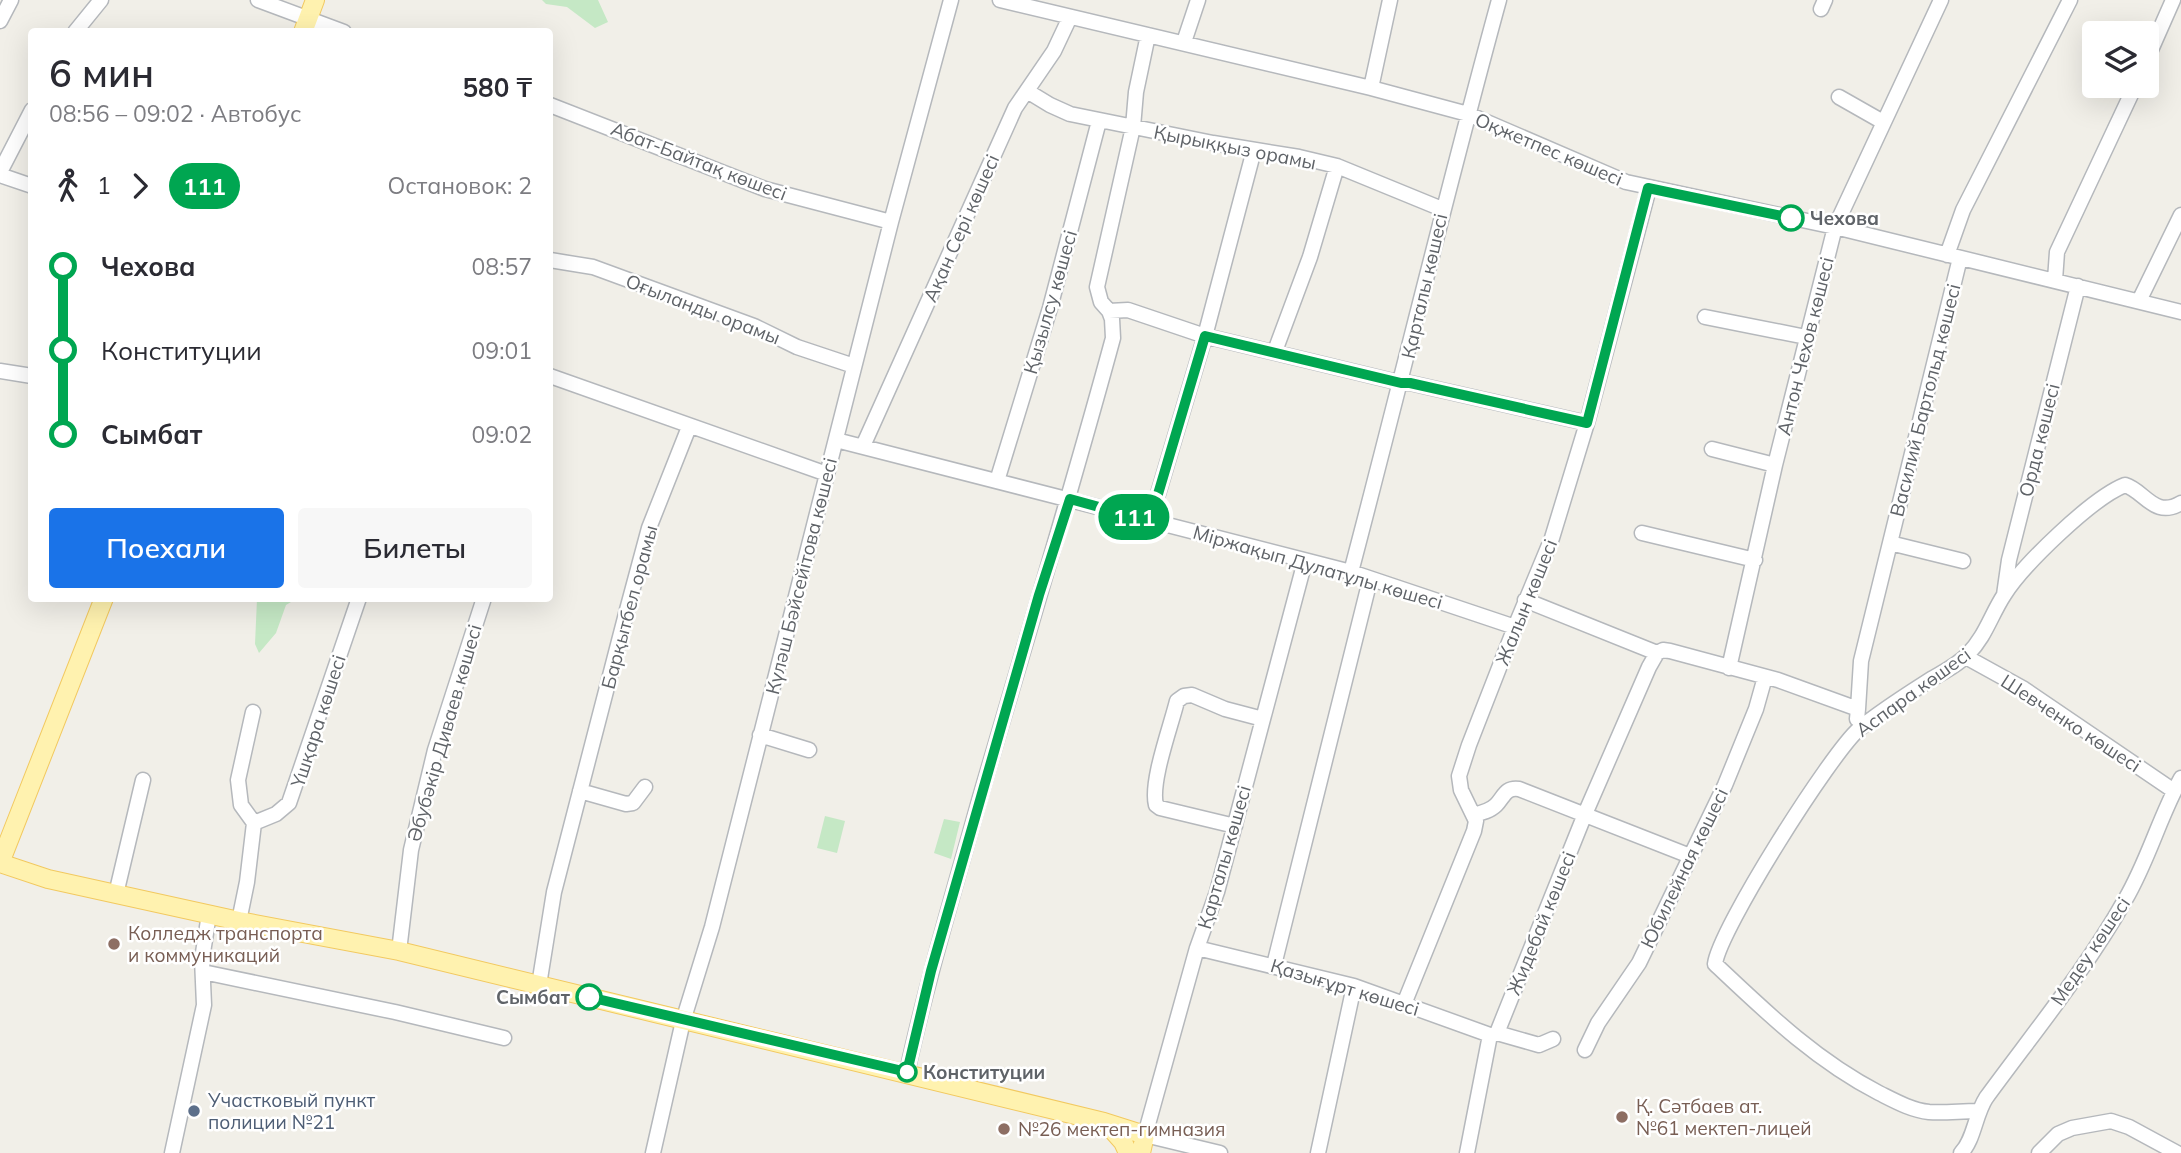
<!DOCTYPE html>
<html lang="ru">
<head>
<meta charset="utf-8">
<style>
	body { margin:0; font-family:Mulish,sans-serif; background:#f7f7f7; color:#2b2b33; height:100vh; display:flex; flex-direction:column; font-size:26px; white-space:nowrap }
	* { box-sizing:border-box; margin:0 }
	p { font-size:23px; color:#7c7c81 }
	.icon { flex:none; width:38px; height:38px; fill:none; stroke:currentColor; stroke-width:2; stroke-linecap:round; stroke-linejoin:round }
	.map { position:relative; flex:1; overflow:hidden }
	.sheet { position:absolute; left:28px; top:28px; width:525px; height:574px; display:flex; flex-direction:column; background:#fff; border-radius:7px; box-shadow:0 7px 28px #0002 }
	.sheet>* { flex:none }
	.badge { padding:0 14px; border-radius:23px; font-size:24px; line-height:46px }
	.buttons { position:absolute; left:2082px; top:21px; display:grid; gap:14px }
	.buttons a { display:grid; place-items:center; width:77px; height:77px; border-radius:7px; background:#fff; box-shadow:0 7px 28px #0002; font-size:35px }
	.map>.badge { position:absolute; translate:-50% -50%; box-shadow:0 0 0 4px #fff }
	.legs { display:flex; align-items:center; gap:10px; height:77px; padding:0 21px; font-size:23px }
	.legs p { margin-inline-start:auto }
	.overview { display:flex; align-items:center; justify-content:space-between; height:119px; padding:0 21px }
	h1 { font-size:38px; font-weight:600; line-height:52px }
	.action { display:flex; gap:14px; margin-top:auto; padding:14px 21px }
	.action a { flex:1; height:80px; border-radius:7px; background:#1a73e8; color:#fff; font-size:28px; font-weight:600; line-height:80px; text-align:center }
	.action a+a { background:#f7f7f7; color:#2b2b33 }
	ul { padding:0 21px; list-style:none }
	li { display:flex; align-items:center; gap:24px; height:84px; font-size:26px }
	li i { display:grid; place-items:center; width:10px; height:100%; margin:0 9px; background:currentColor }
	li i::after { content:''; width:18px; height:18px; margin:-9px; border:5px solid; border-radius:50%; background:#fff }
	li p { margin-inline-start:auto }
	li:first-child i { background:linear-gradient(#0000 50%,currentColor 0) }
	li:last-child i { background:linear-gradient(currentColor 50%,#0000 0) }
	.map>svg:first-child { display:block }
</style>
</head>
<body>
<div class="map">
<svg width="2181" height="1153" viewBox="0 0 2181 1153">
	<rect width="100%" height="100%" fill="#f1efe8"/>
	<path fill="#c5e8c5" d="M542 0H598L608 22 595 28 567 7 546 4Z
		M257 599H296L286 605 276 633 259 653 255 644Z
		M825 816 845 821 837 853 817 848Z
		M944 819 960 822 951 859 934 853Z"/>
	<g fill="none" stroke-linecap="round" stroke-linejoin="round">
		<defs>
			<path id="minor" d="M258 0 344 32
				M1000 0 1371 88 1468 114 1626 182 1835 227 2181 312
				M1821 9 1825 0
				M0 21 11 0
				M75 32 101 0
				M1148 35 1136 92 1133 127 1097 287 1101 302 1109 311 1128 310 1205 336 1401 383H1410L1587 423
				M1184 42 1198 0
				M2147 59 2173 0
				M1371 88 1390 0
				M1027 91 1050 105 1070 114 1213 143 1299 157 1337 166 1442 209
				M1839 97 1883 122
				M550 105 765 189 891 222
				M0 172 32 110
				M0 175 32 186
				M1947 255 1963 210 2070 0
				M550 260 593 267 754 326 797 347 854 366
				M2055 280 2057 252 2135 86
				M2139 301 2181 215
				M1705 317 1806 337
				M1275 351 1310 257 1337 166
				M0 371 32 376
				M550 376 827 474
				M836 440 1351 572 1515 627
				M863 446 1015 108 1054 51 1070 17
				M1712 449 1775 465
				M997 481 1050 308 1099 121
				M1150 521 1205 336 1254 150
				M1642 533 1755 560
				M1890 543 1963 561
				M1351 572C1401 382 1447 190 1499 0
				M2004 595 2009 560 2078 286
				M1525 600 1657 653 1663 650 1670 651 1778 680 1858 709 1857 719
				M1966 657 2024 689 2174 791
				M1729 668 1775 465 1835 227 1941 0
				M1858 709 1861 661 1960 258
				M760 735 809 750
				M580 791 626 804 633 803 645 787
				M1473 815C1481 813 1490 811 1496 805 1504 797 1505 787 1519 789L1690 856
				M254 823 276 814 289 803 359 598
				M1235 826 1160 808 1156 805C1150 782 1171 726 1177 701L1184 696 1192 695 1225 709 1263 719
				M116 894 143 780
				M239 921 247 882 254 823 241 805 238 780 253 712
				M1197 948 1354 986 1490 1035
				M399 951 411 850 435 750 484 598
				M1274 965 1370 580
				M203 972 395 1012 504 1038
				M539 985 554 892 627 610 649 528 689 427
				M1404 1004 1474 831 1476 821 1461 790 1459 776 1469 745 1515 627 1552 538 1587 423 1649 188
				M1497 1033 1539 1045 1553 1039
				M1585 1050 1598 1023 1639 963 1725 785 1756 709 1765 677
				M907 1072C927 981 954 891 979 801 1024 647 1071 493 1113 338L1112 319 1109 311
				M1977 1111C1961 1111 1945 1113 1929 1112 1911 1110 1895 1101 1879 1093 1815 1060 1766 1012 1715 964 1719 930 1831 753 1859 729 1882 710 1908 694 1933 678 1945 671 1959 664 1968 654 1985 637 1991 615 2004 595 2023 565 2092 498 2125 485 2145 491 2154 519 2181 503
				M172 1153 204 1005 202 959 209 914
				M653 1153 683 1021 712 927 891 222 951 0
				M1220 1153 1145 1135 1197 948 1217 892 1305 561
				M1318 1153 1354 986
				M1467 1153 1490 1035 1497 1033 1585 814 1649 667 1657 653
				M1961 1153C1974 1140 1975 1115 1986 1098 2032 1035 2087 968 2125 900 2148 861 2159 818 2181 778
				M2039 1153 2058 1134 2072 1128 2111 1121 2129 1127 2177 1153"/>
			<path id="major" d="M303 32 315 0
				M0 863 48 879 116 894 239 921 399 951 1104 1122 1145 1135 1141 1153
				M0 863 104 598
				M1107 1124 1123 1142 1128 1153"/>
		</defs>
		<use href="#minor" stroke="#b5b8bc" stroke-width="17"/>
		<use href="#major" stroke="#f2c960" stroke-width="20"/>
		<use href="#minor" stroke="#fff" stroke-width="14"/>
		<use href="#major" stroke="#fff2af" stroke-width="18"/>
	</g>
	<g fill="none" stroke-linecap="round" stroke-linejoin="round">
		<defs>
			<path id="line-1" d="M589 997 907 1072 931 971 1039 595 1070 499 1150 521 1205 336 1401 383H1410L1587 423 1648 188 1791 218"/>
		</defs>
		<use href="#line-1" stroke="#fff" stroke-width="16"/>
		<use href="#line-1" stroke="#00a651" stroke-width="10"/>
	</g>
	<g fill="#fff" stroke="#00a651" stroke-width="3.5">
		<circle cx="1791" cy="218" r="12"/>
		<circle cx="589" cy="997" r="12"/>
		<circle cx="907" cy="1072" r="9"/>
	</g>
	<g fill="#8d6e63" stroke="#fff" stroke-width="2.5">
		<circle cx="114" cy="944" r="7"/>
		<circle cx="1622" cy="1117" r="7"/>
		<circle cx="1004" cy="1129" r="7"/>
	</g>
	<circle fill="#5c6f8a" stroke="#fff" stroke-width="2.5" cx="194" cy="1111" r="7"/>
	<g text-anchor="middle" dominant-baseline="central" stroke-width="5" stroke-linejoin="round" paint-order="stroke">
		<g font-size="19" fill="#5f6368" stroke="#fff">
			<text transform="translate(1235 147) rotate(11)">Қырыққыз орамы</text>
			<text transform="translate(1549 149) rotate(23)">Оқжетпес көшесі</text>
			<text transform="translate(699 161) rotate(21)">Абат-Байтақ көшесі</text>
			<text transform="translate(961 228) rotate(-66)">Ақан Сері көшесі</text>
			<text transform="translate(1424 286) rotate(-77)">Қарталы көшесі</text>
			<text transform="translate(1050 302) rotate(-74)">Қызылсу көшесі</text>
			<text transform="translate(703 309) rotate(21)">Оғыланды орамы</text>
			<text transform="translate(1805 346) rotate(-76)">Антон Чехов көшесі</text>
			<text transform="translate(1925 400) rotate(-76)">Василий Бартольд көшесі</text>
			<text transform="translate(2039 440) rotate(-76)">Орда көшесі</text>
			<text transform="translate(1318 567) rotate(16)">Міржақып Дулатұлы көшесі</text>
			<text transform="translate(801 576) rotate(-76)">Күләш Бәйсейітова көшесі</text>
			<text transform="translate(1526 602) rotate(-68)">Жалын көшесі</text>
			<text transform="translate(629 607) rotate(-75)">Барқытбел орамы</text>
			<text transform="translate(1913 692) rotate(-36)">Аспара көшесі</text>
			<text transform="translate(318 721) rotate(-72)">Үшқара көшесі</text>
			<text transform="translate(2071 723) rotate(33)">Шевченко көшесі</text>
			<text transform="translate(444 733) rotate(-74)">Әбубәкір Диваев көшесі</text>
			<text transform="translate(1224 857) rotate(-74)">Қарталы көшесі</text>
			<text transform="translate(1684 868) rotate(-64)">Юбилейная көшесі</text>
			<text transform="translate(1541 923) rotate(-68)">Жидебай көшесі</text>
			<text transform="translate(2090 951) rotate(-56)">Медеу көшесі</text>
			<text transform="translate(1345 987) rotate(17)">Қазығұрт көшесі</text>
		</g>
		<g font-size="19" font-weight="bold" fill="#5f6368" stroke="#fff" text-anchor="start">
			<text x="1810" y="218">Чехова</text>
			<text x="570" y="997" text-anchor="end">Сымбат</text>
			<text x="923" y="1072">Конституции</text>
		</g>
		<g font-size="19" fill="#785e54" stroke="#fff" text-anchor="start">
			<text x="128" y="933">Колледж транспорта<tspan x="128" dy="22">и коммуникаций</tspan></text>
			<text x="1636" y="1106">Қ. Сәтбаев ат.<tspan x="1636" dy="22">№61 мектеп-лицей</tspan></text>
			<text x="1018" y="1129">№26 мектеп-гимназия</text>
		</g>
		<g font-size="19" fill="#4e5e75" stroke="#fff" text-anchor="start">
			<text x="208" y="1100">Участковый пункт<tspan x="208" dy="22">полиции №21</tspan></text>
		</g>
	</g>
</svg>
<div class="buttons">
<a><svg class="icon" aria-label="layers" viewBox="0 0 24 24"><path d="M12 4l9 5-9 5-9-5zM3 14l9 5 9-5"/></svg></a>
</div>
<b class="badge" style="left:1134px;top:517px;background:#00a651;color:#fff">111</b>
<section class="sheet">
<div class="overview"><div><h1>6 мин</h1><p>08:56 – 09:02 · Автобус</p></div><b>580 ₸</b></div>
<div class="legs"><svg class="icon" aria-label="walk" viewBox="0 0 24 24"><circle cx="13" cy="4" r="2"/><path d="M13 8l-2 6 4 7M11 14l-3 7M7 12l3-4h3l4 4"/></svg>1<svg class="icon" aria-label="forward" viewBox="0 0 24 24"><path d="M9 5l7 7-7 7"/></svg><b class="badge" style="background:#00a651;color:#fff">111</b><p>Остановок: 2</p></div>
<ul>
<li><i style="color:#00a651"></i><b>Чехова</b><p>08:57</p></li>
<li><i style="color:#00a651"></i><span>Конституции</span><p>09:01</p></li>
<li><i style="color:#00a651"></i><b>Сымбат</b><p>09:02</p></li>
</ul>
<div class="action"><a>Поехали</a><a>Билеты</a></div>
</section>
</div>
</body>
</html>
